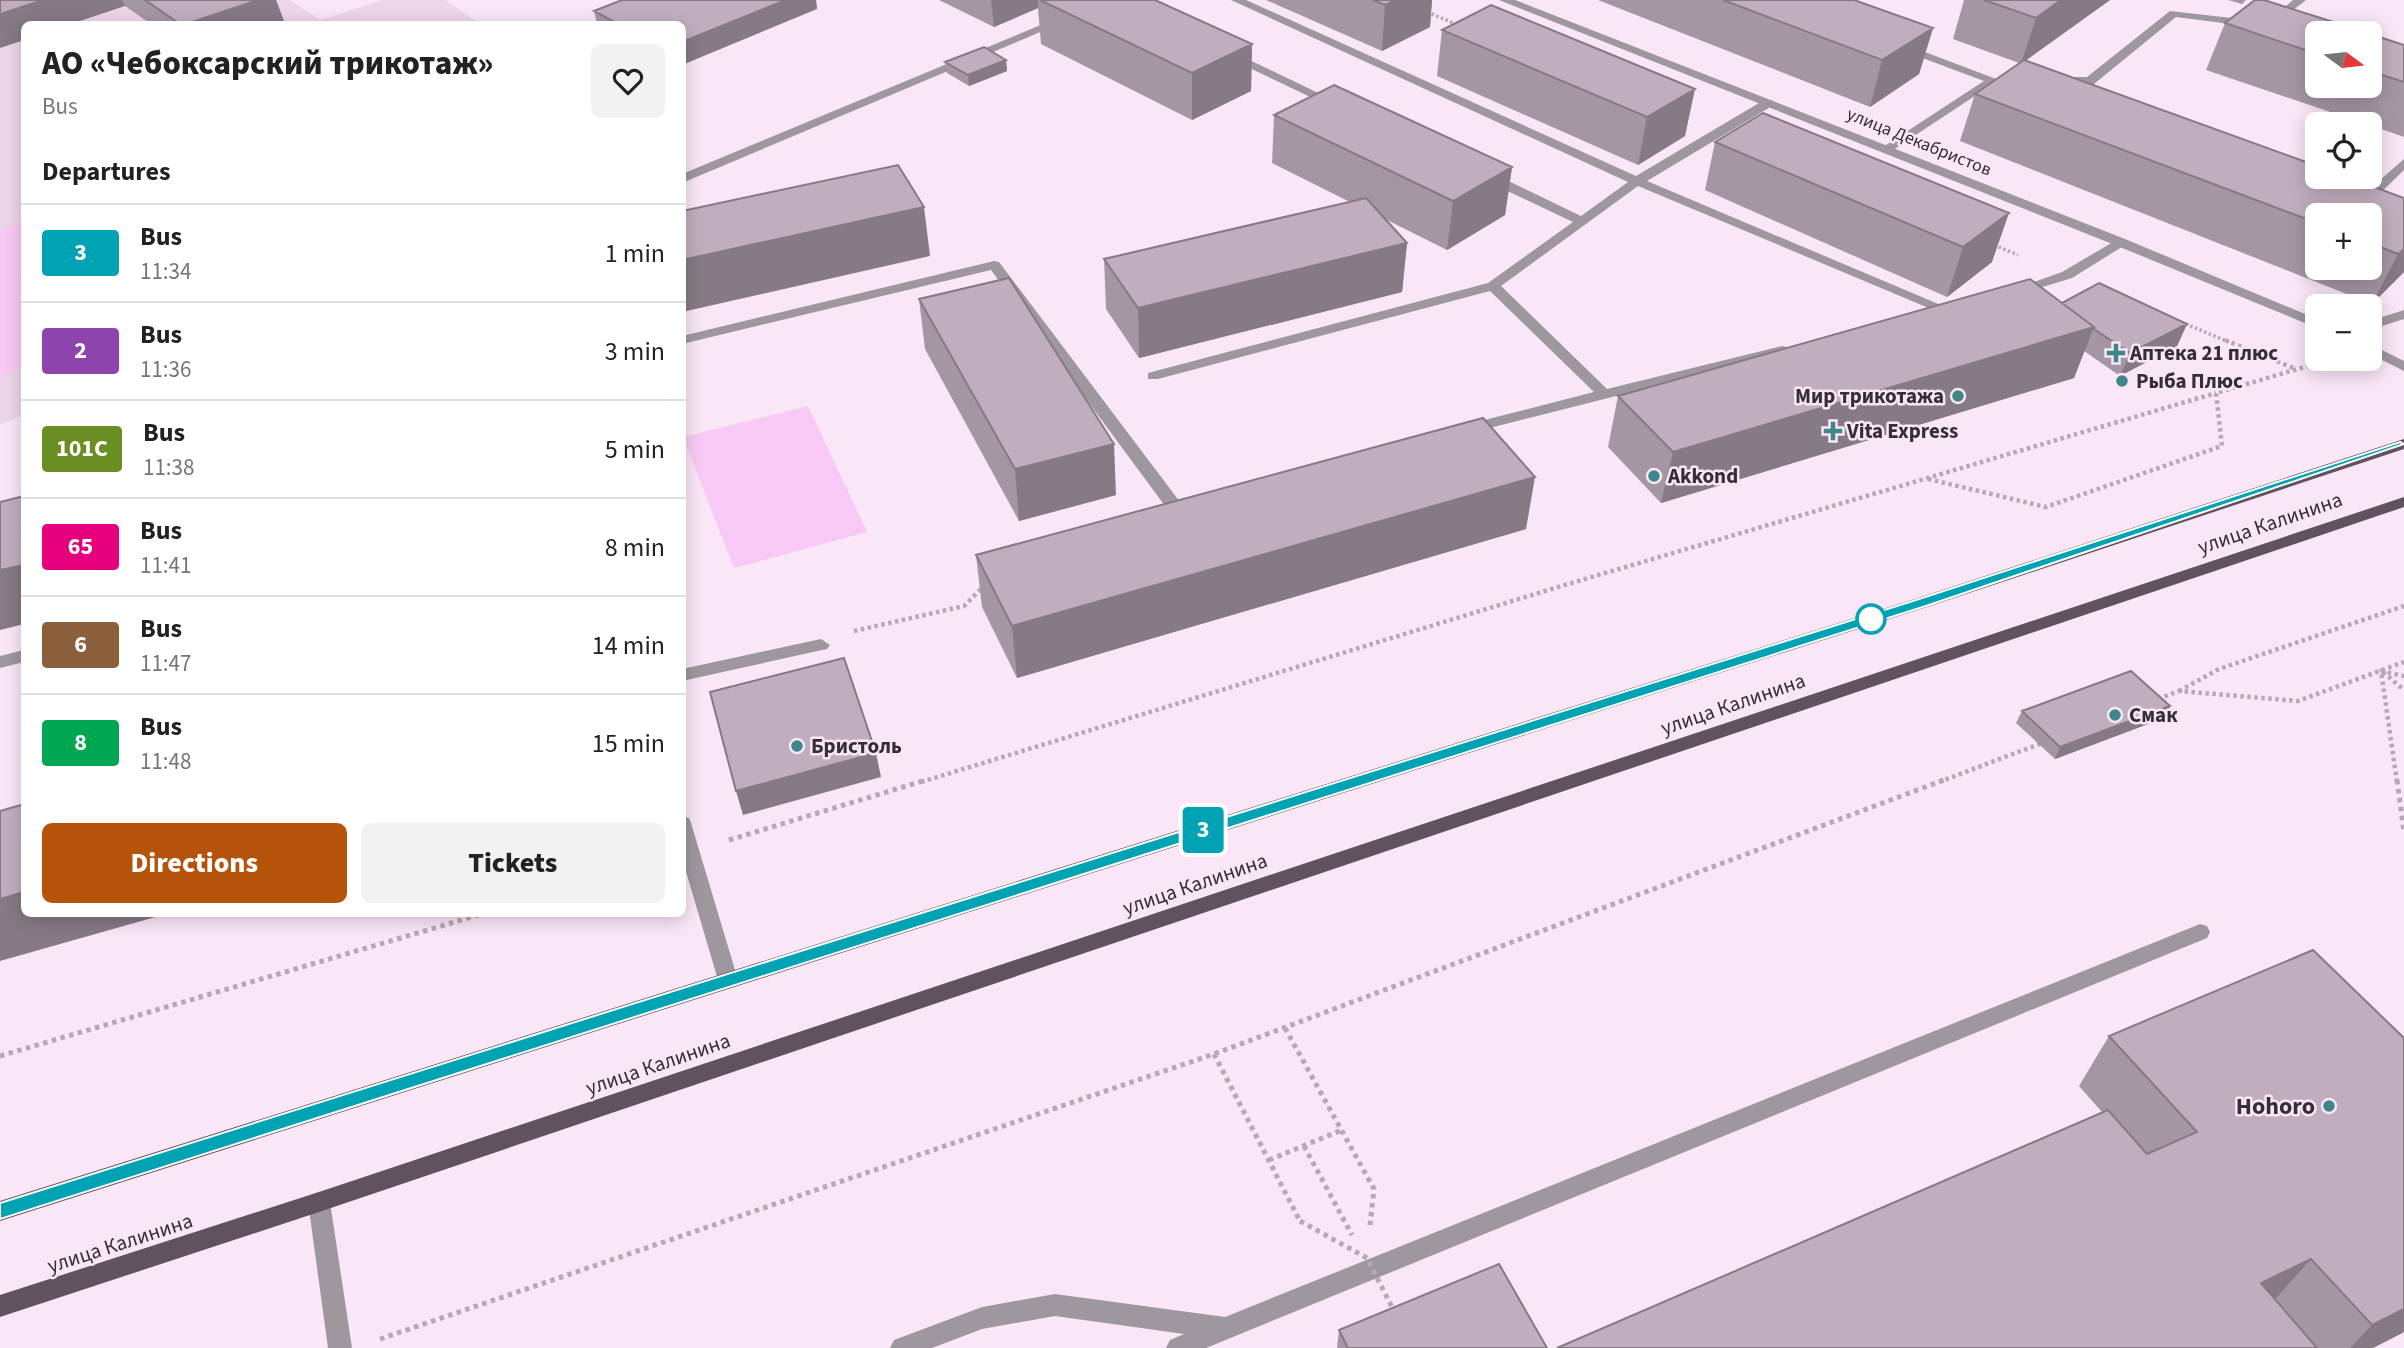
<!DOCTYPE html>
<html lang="en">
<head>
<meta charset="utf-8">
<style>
	body { margin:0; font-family:"Source Sans 3",sans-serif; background:#f2f2f2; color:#222; height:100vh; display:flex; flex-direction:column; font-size:26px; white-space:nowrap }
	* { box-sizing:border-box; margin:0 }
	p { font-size:23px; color:#767676 }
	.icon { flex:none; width:38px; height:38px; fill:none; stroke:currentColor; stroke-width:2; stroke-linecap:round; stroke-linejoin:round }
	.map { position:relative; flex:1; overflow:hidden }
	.panel { position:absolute; left:21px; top:21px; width:665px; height:896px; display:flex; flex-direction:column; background:#fff; border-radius:10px; box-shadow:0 4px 18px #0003 }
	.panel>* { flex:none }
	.badge { padding:0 14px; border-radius:5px; font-size:24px; line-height:46px }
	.needle { width:46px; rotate:105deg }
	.buttons { position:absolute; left:2305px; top:21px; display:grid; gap:14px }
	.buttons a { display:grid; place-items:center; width:77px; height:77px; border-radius:10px; background:#fff; box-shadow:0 4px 18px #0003; font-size:35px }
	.map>.badge { position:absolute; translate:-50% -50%; box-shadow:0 0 0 4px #fff }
	h2 { padding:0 21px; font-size:26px; line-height:63px }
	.round { display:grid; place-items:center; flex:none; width:74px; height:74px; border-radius:10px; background:#f2f2f2 }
	.summary { display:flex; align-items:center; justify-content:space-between; height:119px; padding:0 21px }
	h1 { font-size:33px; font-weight:800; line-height:52px }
	.button { display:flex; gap:14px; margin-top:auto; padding:14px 21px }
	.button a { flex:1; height:80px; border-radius:10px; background:#b45309; color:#fff; font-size:28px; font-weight:800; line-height:80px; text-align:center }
	.button a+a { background:#f2f2f2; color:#222 }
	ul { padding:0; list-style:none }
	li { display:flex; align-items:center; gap:21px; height:98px; padding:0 21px; border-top:2px solid #e0e0e0 }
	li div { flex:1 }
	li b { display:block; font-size:26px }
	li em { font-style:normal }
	li .badge { min-width:77px; font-weight:700; text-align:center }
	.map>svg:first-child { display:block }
</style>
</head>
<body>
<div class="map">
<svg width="2404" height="1348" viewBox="0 0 2404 1348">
	<rect width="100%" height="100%" fill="#f9e6f7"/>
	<path fill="#edd5ea" d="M0 0H290L320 20 383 0H445L480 24H24V414L0 425Z"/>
	<path fill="#f9c9f5" d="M24 221V366L0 377V230Z
		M808 406 867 532 734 568 683 437Z"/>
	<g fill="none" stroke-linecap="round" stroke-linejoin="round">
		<path stroke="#b7a8b5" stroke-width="3.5" stroke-dasharray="2.5 2.5" stroke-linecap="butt" d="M1427 12 1458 25
			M1994 245 2018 255
			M2181 322 2229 342"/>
		<path stroke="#b7a8b5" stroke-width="4.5" stroke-dasharray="3.5 3.5" stroke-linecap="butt" d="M2225 340 2296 369
			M1928 479 2046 507 2222 446 2216 393 2332 359
			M854 631 964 606 982 588
			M2383 672 2404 690
			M2179 691 2219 669 2404 606
			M2158 699 2179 691 2298 701 2404 662
			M921 782 1568 584 2216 393
			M1939 782 2042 743
			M2397 782 2381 671 2404 676"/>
		<path stroke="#b7a8b5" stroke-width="5" stroke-dasharray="4.5 4.5" stroke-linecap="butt" d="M2397 780 2404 832
			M729 840 926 780
			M1285 1028 1374 1189 1370 1225
			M1214 1054 1300 1221
			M0 1056 482 914
			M1304 1146 1352 1235
			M1269 1160 1342 1130
			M380 1339 1214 1054 1944 780"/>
		<path fill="#9f979e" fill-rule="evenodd" d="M1231 0H1246L1636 176 1764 100H1772V106L1647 181 1955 311 1948 315 1943 314 1638 186 1501 286 1607 389 1782 346 1787 347V353L1466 434 1458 429 1461 426 1594 392 1490 291 1158 379H1148V373L1488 283 1573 222 1482 179V173H1492L1581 216 1628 182Z
			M2293 0H2306L2269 29 2176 17 2094 84 2062 85 2056 81 2062 77H2087L2170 11 2267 22Z
			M1060 17 1066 20 1064 22 682 183V174Z
			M1901 46H1909L1999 80 1887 154 1881 150 1883 147 1984 81 1901 50Z
			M1227 53H1235L1341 104 1331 107 1227 57Z
			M2404 159V170L2366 207H2356V201Z
			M2120 238 2125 239V245L2072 278 2016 295 2009 291 2062 272Z
			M994 261 999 262 1180 502 1182 506 1180 510H1168L991 270 682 344V336Z
			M2404 310V319L2370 330V321Z
			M821 639 830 645 827 649 682 681V669Z
			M24 650V662L0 668V656Z
			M682 816 689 818 691 823 738 980 735 986 728 988 721 986 718 980 682 858Z
			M2200 924 2207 926 2210 932 2207 938 1206 1348H1166L1170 1340 1184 1334 1055 1316 982 1329 932 1348H890L894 1340 982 1307 1055 1294 1225 1317Z
			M319 1192 327 1195 330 1202 352 1348H328L308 1202 311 1195Z"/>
		<path fill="#9f979e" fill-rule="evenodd" d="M1499 0H1515L2125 239 2317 319V328L2115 245Z
			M2370 344 2404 361V371L2370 354Z"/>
		<path fill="#60525e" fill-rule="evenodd" d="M2404 439V449L1930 606 0 1221V1201L1918 598Z
			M2404 497V507L319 1212 0 1317V1295L319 1192Z"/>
		<path stroke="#b7a8b5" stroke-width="5" stroke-dasharray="4.5 4.5" stroke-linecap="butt" d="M1300 1221 1367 1258 1394 1311"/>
	</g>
	<path fill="#a596a3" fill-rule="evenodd" d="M0 0H276L285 24H151L125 6Z
		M622 0H816L817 9 682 24H597L594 11Z
		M939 0H1155L1252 44 1251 91 1192 120 1041 44 1038 8 994 27Z
		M1266 0H1432L1430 27 1382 51Z
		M1598 0H1854L1933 28 1919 74 1870 107Z
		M1964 0H2110L2026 60 2404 198V272L2372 304 1960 141 1975 94 2019 63 1953 39ZM2317 215H2370V268H2317Z
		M2228 0H2246L2242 4Z
		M1491 5 1685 136 1638 165 1437 76 1442 30Z
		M2225 23 2317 33V86H2370V34L2404 45V137L2370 125V124H2366L2206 70Z
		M1006 60 1007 71 969 86 947 73 945 62Z
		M1763 113 1992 262 1947 297 1705 190 1715 142Z
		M1274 115 1512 167 1505 215 1447 250 1385 219 1407 243 1402 292 1139 358 1106 309 1104 259 1350 202 1272 163Z
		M919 299 1116 495 1019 521 925 349Z
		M2062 303 2187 324 2177 346 2120 376 2084 351 2074 378 1661 503 1608 447 1618 396Z
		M1526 529 1017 678 982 607 976 555Z
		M2170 706 2164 718 2055 759 2016 723 2022 711Z
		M2109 1036 2404 1332 2373 1348H1557L2102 1112 2079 1086Z
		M1339 1330 1547 1348H1337Z"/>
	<path fill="#867a85" d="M43 0H122L125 6 71 24H24V40L0 48V14Z
		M258 0H276L285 24H186Z
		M786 0H816L817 9 682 65V42Z
		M991 0H1038V8L994 27Z
		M1396 0H1432L1430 27 1382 51 1385 5Z
		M2061 0H2110L2021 64 2036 18Z
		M1933 28 1919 74 1870 107 1882 60Z
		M1252 44 1251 91 1192 120V73Z
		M1006 60 1007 71 969 86 968 75Z
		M1695 89 1685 136 1638 165 1647 117Z
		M1512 167 1505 215 1447 250 1453 201Z
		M924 207 930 256 682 312V260Z
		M2009 213 1992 262 1947 297 1963 247Z
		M1407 243 1402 292 1139 358 1138 308Z
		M2404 249V272L2372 304 2398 254Z
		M2187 324 2177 346 2120 376 2130 353Z
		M2094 327 2074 378 1661 503 1673 452Z
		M1114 444 1116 495 1019 521 1015 469Z
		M1535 477 1526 529 1017 678 1012 626Z
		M24 565V624L0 630V570Z
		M2170 706 2164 718 2055 759 2060 747Z
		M876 753 881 777 743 815 736 791Z
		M24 892V914H166L0 961V899Z
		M2311 1259 2270 1305 2261 1283Z
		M2404 1309V1332L2373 1348H2350L2372 1325Z"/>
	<path fill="#c0aebe" stroke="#867a85" stroke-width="2" d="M0 0H43L0 14Z
		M145 0H258L186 24H180Z
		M622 0H786L682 42V24H618L594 11Z
		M1040 0H1155L1252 44 1192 73Z
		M1373 0H1396L1385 5Z
		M1723 0H1854L1933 28 1882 60Z
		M1984 0H2061L2036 18Z
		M2255 0H2264L2368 33H2317V54L2225 23Z
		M1491 5 1695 89 1647 117 1442 30Z
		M2370 34 2404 45V82L2370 71Z
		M984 47 1006 60 968 75 945 62Z
		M2024 60 2317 166V177H2347L2404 198V249L2398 254 2370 243V215H2317V223L1975 94Z
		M1334 85 1512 167 1453 201 1274 115Z
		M1763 113 2009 213 1963 247 1715 142Z
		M898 165 924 207 682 260V211Z
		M1366 198 1407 243 1138 308 1104 259Z
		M1009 278 1114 444 1015 469 919 299Z
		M2030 279 2094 327 1673 452 1618 396Z
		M2099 283 2187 324 2130 353 2094 329V327L2062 303Z
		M1483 418 1535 477 1012 626 976 555Z
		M24 496V565L0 570V502Z
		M844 658 876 753 736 791 710 692Z
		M2131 671 2170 706 2060 747 2022 711Z
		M24 804V892L0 899V811Z
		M2313 950 2404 1038V1309L2372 1325 2311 1259 2261 1283 2317 1348H1557L2108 1110 2147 1154 2197 1132 2109 1036Z
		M1499 1264 1547 1348H1348L1339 1330Z"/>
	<path fill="#00a3b4" stroke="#fff" stroke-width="2" d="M2400 442 2404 444 1929 605 0 1219V1203L1919 599Z"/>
	<g fill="#3e8689" stroke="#f9e6f7" stroke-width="2.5">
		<path d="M2112.5 342.5h7v7h7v7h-7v7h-7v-7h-7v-7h7z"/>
		<circle cx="2122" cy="381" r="7"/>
		<circle cx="1958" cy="396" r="7"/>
		<path d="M1829.5 420.5h7v7h7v7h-7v7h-7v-7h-7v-7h7z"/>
		<circle cx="1654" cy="476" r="7"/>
		<circle cx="2115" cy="715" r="7"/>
		<circle cx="797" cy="746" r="7"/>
		<circle cx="2329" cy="1106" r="7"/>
	</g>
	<circle fill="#fff" stroke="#00a3b4" stroke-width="3.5" cx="1871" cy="619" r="14"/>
	<g text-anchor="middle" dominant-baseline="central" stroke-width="5" stroke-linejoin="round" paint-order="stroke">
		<g font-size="18" fill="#352e34" stroke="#f9e6f7">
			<text transform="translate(1919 142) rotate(22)">улица Декабристов</text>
		</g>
		<g font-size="21" font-weight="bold" fill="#352e34" stroke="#f9e6f7" text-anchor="start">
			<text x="2130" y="353">Аптека 21 плюс</text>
			<text x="2136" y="381">Рыба Плюс</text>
			<text x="1944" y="396" text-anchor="end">Мир трикотажа</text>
			<text x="1847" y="431">Vita Express</text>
			<text x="1668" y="476">Akkond</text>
			<text x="2129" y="715">Смак</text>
			<text x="811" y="746">Бристоль</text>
		</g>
		<g font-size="21" fill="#352e34" stroke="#f9e6f7">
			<text transform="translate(2270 523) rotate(-19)">улица Калинина</text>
			<text transform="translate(1733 704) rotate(-19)">улица Калинина</text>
			<text transform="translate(1195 884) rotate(-19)">улица Калинина</text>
			<text transform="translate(658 1064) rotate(-19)">улица Калинина</text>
			<text transform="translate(120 1243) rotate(-18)">улица Калинина</text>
		</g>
		<g font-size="24" font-weight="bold" fill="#352e34" stroke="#f9e6f7" text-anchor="end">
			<text x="2315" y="1106">Hohoro</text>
		</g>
	</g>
</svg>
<div class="buttons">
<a><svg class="needle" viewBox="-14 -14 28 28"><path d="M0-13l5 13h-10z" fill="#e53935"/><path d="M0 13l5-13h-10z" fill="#767676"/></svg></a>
<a><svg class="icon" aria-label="locate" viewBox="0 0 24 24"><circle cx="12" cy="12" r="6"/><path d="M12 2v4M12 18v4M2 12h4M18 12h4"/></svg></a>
<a>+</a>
<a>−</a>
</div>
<b class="badge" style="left:1203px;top:830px;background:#00a3b4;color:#fff">3</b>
<section class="panel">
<div class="summary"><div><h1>АО «Чебоксарский трикотаж»</h1><p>Bus</p></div><a class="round"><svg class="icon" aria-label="heart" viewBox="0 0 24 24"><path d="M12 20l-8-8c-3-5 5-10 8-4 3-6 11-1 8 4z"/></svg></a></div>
<h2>Departures</h2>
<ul>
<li><span class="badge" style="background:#00a3b4;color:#fff">3</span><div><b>Bus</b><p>11:34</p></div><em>1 min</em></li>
<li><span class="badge" style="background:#8e44ad;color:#fff">2</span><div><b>Bus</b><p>11:36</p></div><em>3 min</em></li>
<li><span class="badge" style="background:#6b8e23;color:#fff">101С</span><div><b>Bus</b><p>11:38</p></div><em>5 min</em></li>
<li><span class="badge" style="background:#e6007e;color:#fff">65</span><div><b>Bus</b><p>11:41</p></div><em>8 min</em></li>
<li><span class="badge" style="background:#8b5e3c;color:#fff">6</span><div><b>Bus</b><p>11:47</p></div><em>14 min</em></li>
<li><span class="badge" style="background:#00a651;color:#fff">8</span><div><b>Bus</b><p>11:48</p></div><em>15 min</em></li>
</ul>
<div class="button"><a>Directions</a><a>Tickets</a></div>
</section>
</div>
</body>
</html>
